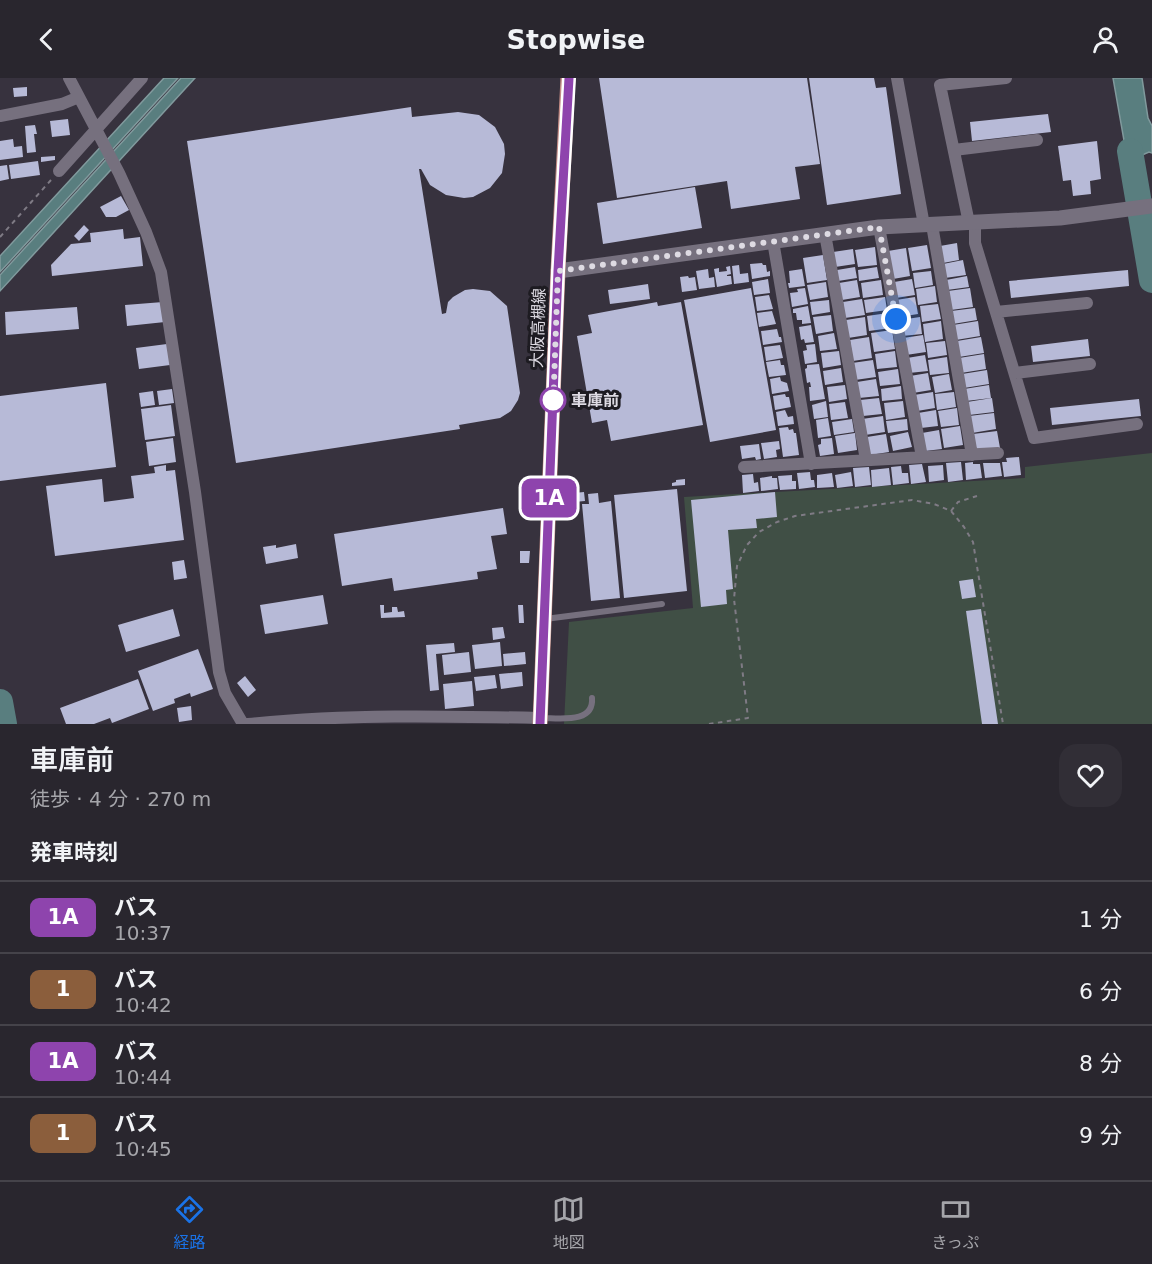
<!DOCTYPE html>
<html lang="ja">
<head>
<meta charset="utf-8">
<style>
	body { margin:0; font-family:"DejaVu Sans","Noto Sans JP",sans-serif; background:#312e36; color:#f1f3f6; height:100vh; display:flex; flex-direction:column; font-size:22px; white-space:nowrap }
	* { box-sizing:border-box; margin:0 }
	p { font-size:20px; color:#a5a5aa }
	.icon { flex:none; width:33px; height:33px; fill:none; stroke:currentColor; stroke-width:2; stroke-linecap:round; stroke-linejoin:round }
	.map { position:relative; height:646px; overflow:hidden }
	.details { display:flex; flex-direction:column; background:#29262e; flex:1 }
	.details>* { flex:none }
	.badge { padding:0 12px; border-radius:9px; font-size:21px; line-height:39px }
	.you { position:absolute; width:30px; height:30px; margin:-15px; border:4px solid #fff; border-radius:50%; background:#1a73e8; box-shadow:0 0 0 9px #1a73e833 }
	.map>.badge { position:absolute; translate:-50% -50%; box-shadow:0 0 0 3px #fff }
	h2 { padding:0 30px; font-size:22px; line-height:54px }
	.round { display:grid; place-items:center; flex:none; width:63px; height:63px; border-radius:18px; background:#312e36 }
	.headline { display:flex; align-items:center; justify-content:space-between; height:102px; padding:0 30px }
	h1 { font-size:28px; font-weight:600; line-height:45px }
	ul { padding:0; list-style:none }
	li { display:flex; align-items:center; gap:18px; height:72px; padding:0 30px; border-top:2px solid #45434a }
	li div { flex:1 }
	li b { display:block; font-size:22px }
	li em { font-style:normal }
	li .badge { min-width:66px; font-weight:700; text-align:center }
	header { display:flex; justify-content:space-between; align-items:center; height:78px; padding:0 30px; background:#29262e; font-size:27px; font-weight:600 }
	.tabs { display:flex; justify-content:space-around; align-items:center; height:84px; border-top:2px solid #45434a; background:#29262e; font-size:16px; color:#a5a5aa }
	.tabs a { display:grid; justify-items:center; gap:3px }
	.tabs .on { color:#1a73e8 }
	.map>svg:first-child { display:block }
</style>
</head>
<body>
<header><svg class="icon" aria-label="back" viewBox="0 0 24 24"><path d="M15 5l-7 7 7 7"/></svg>Stopwise<svg class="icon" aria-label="person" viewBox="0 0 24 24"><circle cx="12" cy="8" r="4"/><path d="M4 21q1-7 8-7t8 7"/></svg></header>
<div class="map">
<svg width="1152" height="646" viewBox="0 0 1152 646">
	<rect width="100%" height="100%" fill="#37323e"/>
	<path fill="#404f45" d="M1152 375V646H564L569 544 693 530 684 419 1025 400V389Z"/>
	<path fill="#597e7f" stroke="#819a9d" stroke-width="1.5" d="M164 0H178L0 194V178Z
		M181 0H195L0 213V197Z
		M1113 0H1142L1148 40 1152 48V75L1149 74 1142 77 1140 83 1144 107 1132 108Z"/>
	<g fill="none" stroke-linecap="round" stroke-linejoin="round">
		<path stroke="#597e7f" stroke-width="26" d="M1130 73 1152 202
			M0 624 4 646"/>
	</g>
	<path fill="#b7bad7" d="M599 0H807L820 86 795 89 800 121 731 131 727 103 617 120Z
		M809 0H874L876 10 886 9 901 116 827 127Z
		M27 9V18L14 19 13 10Z
		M411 29 412 39 458 34 479 37 495 49 504 66 505 76 502 95 490 110 473 119 464 120 446 117 430 107 421 91H419L442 236 446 235 448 224 453 219 465 212 473 211 490 213 507 228 520 315 518 322 511 333 500 340 459 347 460 351 236 385 187 63Z
		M1048 36 1051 54 972 63 970 44Z
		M68 41 70 57 52 59 50 43Z
		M35 47 37 56H34L36 74 27 75 25 48Z
		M13 61 14 69 22 68 23 79 0 82V63Z
		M1097 63 1101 101 1090 103 1091 116 1073 118 1071 102 1063 103 1058 68Z
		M55 78V82L41 84V79Z
		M38 83 40 97 11 101 9 87Z
		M7 87 9 101 0 103V88Z
		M695 109 702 150 603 166 597 125Z
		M121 118 129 132 116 139H106L100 129Z
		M84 147 89 152 79 163 74 158Z
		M123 151 124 161 140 159 143 188 52 198 51 187 71 166 91 164 90 155Z
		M957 165 959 182 943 185 940 168Z
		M927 167 931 190 912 193 908 170Z
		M875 169 877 187 858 189 855 172Z
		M906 170 910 198 893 201 888 173Z
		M853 171 855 186 835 189 833 174Z
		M823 177 827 202 807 205 803 180Z
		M963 182 966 197 945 200 943 186Z
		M762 185 763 187H766L767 194 770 193V198L752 201 750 186Z
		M739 187 740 196 748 195 749 204 734 206 732 188Z
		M730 188 731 196 727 197V198H731L732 206 717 209 714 191 719 190V194L727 193 726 189Z
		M855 189 857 200 838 203 837 192Z
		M877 189 879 200 859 203 858 192Z
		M708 191 709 200 714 199 715 209 699 211 696 193Z
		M802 191 805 208 789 210 788 205H790L789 193Z
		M1128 192 1129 208 1011 220 1009 203Z
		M931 193 933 207 915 210 913 195Z
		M688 198 689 200 695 199 697 212 682 214 680 199Z
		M967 198 969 209 947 212 946 202Z
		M768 201 770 215 754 217 752 204Z
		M912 201 915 217 896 220 894 204Z
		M857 202 860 219 842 222 839 205Z
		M881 202 883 217 863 220 861 205Z
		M826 204 828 219 810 222 807 207Z
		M648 206 650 221 610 226 608 212Z
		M935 208 937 224 918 227 916 211Z
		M751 210 776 352 710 364 684 222Z
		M805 210 808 226 792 229 790 215 798 214 797 211Z
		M970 210 973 229 951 232 948 213Z
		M769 217 773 231 757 233 755 219Z
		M885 219 887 232 866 235 864 222Z
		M915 219 918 236 899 239 896 222Z
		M862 221 865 237 845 240 843 224Z
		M829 222 830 234 812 237 810 224Z
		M163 224 165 244 127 248 125 227Z
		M657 224 658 228 681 224 703 347 611 363 607 342 592 345 577 258 592 255 588 237Z
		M938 226 941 241 922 244 920 228Z
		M808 228 811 245 802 246V242H797L796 235H793V231Z
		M77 229 79 251 6 257 5 234Z
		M975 230 977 242 953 246 951 233Z
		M772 233 776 246 759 249 757 235Z
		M888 235 891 250 869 253 867 238Z
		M831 237 833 253 816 256 813 239Z
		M865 239 867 257 848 260 846 242Z
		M920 239 922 256 902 258 900 242Z
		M941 243 943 261 925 264 923 246Z
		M978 243 980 258 956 262 953 247Z
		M811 247 814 264 805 265 804 261 801 262 799 249Z
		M777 251 779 259H781L782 264 763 267 761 253Z
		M892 252 895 271 874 274 871 255Z
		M834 255 837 271 820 273 818 258Z
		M923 257 926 274 906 277 903 260Z
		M869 259 872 280 853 283 850 262Z
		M981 259 984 275 959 279 957 263Z
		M1088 261 1090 278 1033 284 1031 268Z
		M945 263 947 277 928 280 926 265Z
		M167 266 170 287 139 291 136 270Z
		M815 266 817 284 805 286 803 273 807 272 806 267Z
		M780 267 783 280 766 283 764 269Z
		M839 273 841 287 823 290 821 275Z
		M895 273 897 289 877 291 875 276Z
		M984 276 986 291 961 295 959 280Z
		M925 277 928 293 909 295 907 280Z
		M947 279 949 295 930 297 928 282Z
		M780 282 781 287H784L786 297 769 299 766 284Z
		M873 282 876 299 855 302 852 285Z
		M819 286 825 321 810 323 809 309H811L810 304 807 305 805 291 807 290V287Z
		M841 290 843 304 825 307 823 293Z
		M898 291 900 306 880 308 878 294Z
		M987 292 989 306 964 310 962 296Z
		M928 295 931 312 913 315 910 298Z
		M949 296 952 312 935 315 932 299Z
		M780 299 781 303 787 305 789 313 772 316 770 301Z
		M876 301 879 318 859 320 857 304Z
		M106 305 116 389 0 403V318Z
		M845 307 847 321 829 324 827 309Z
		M989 307 991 320 966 323 964 311Z
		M901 308 902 321 882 323 881 311Z
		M172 311 174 325 159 327 157 313Z
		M153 313 155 327 141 329 139 315Z
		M933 314 935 330 917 333 914 317Z
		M954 314 956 329 937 332 935 316Z
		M785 316 786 319H789L791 329 775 332 773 318Z
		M879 320 882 336 863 338 860 322Z
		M992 320 994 334 969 337 967 324Z
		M1139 321 1141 338 1052 347 1050 330Z
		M826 323 828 339 814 341 812 327Z
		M903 323 905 339 886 342 884 325Z
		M845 324 848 340 831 342 829 326Z
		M171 327 175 358 145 362 141 331Z
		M957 330 959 347 941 349 938 333Z
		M785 332 788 339 793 338 794 346 778 348 776 334Z
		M936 332 938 348 921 350 918 335Z
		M994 335 996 351 972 355 969 338Z
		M883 338 885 354 865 357 862 341Z
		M828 340 831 358 818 360 816 342Z
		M852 341 854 354 834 357 832 344Z
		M907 341 908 352 888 355 886 343Z
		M960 348 963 367 944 370 941 351Z
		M788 349 789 352 793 351 794 355H796L799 377 783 379 779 350Z
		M939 352 942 371 925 373 922 355Z
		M997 353 1000 370 979 373 975 368 973 356Z
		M908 354 912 369 893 373 890 358Z
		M855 355 857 372 838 375 835 358Z
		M886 356 889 374 870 377 867 359Z
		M173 360 176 384 149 388 146 364Z
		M832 360 834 376 820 378 818 367 821 366V361Z
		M779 363 780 371 776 372 777 379 764 381 761 365Z
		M759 366 761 381 756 382 755 379 742 381 740 368Z
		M1019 379 1021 397 1004 399 1002 384H1007L1006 380Z
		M961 384 963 402 948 404 946 385Z
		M973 384V386H980L982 400 966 402 965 385Z
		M983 385H1000L1002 398 985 400Z
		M922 386 926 404 911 406 909 387Z
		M166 387V393L175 392 184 462 55 478 46 408 102 401 104 424 134 420 131 398 155 395 154 389Z
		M943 387 944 402 929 404 928 388Z
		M901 388 902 395H908L909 405 893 407 891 389Z
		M869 389 871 407 855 409 853 390Z
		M889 390 891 407 872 409 871 392Z
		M810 394 811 402H814L815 409 799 411 797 395Z
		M851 394 853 408 837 410 835 397Z
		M832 395 834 409 817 410V397Z
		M753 396 754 405 758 404 759 413 743 415 742 397Z
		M792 397V403H796V411L780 412 778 398Z
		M772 398V400H777L778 411 761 413 760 400Z
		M685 401V407L672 408V405L676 404V402Z
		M677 411 687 513 624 520 614 417Z
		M584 414 585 423 574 424V415Z
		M775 414 777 439 756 441 757 450 728 452 733 511 726 512 727 526 701 529 691 422Z
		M598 415 599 425 611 423 620 520 591 523 582 426H589L588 416Z
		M503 430 507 456 491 458 497 491 477 494 478 501 394 513 392 500 342 508 334 456Z
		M296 466 298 480 266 486 263 469 276 467V470Z
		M520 473H530L529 485H520Z
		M184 482 187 500 174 502 172 484Z
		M973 501 976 519 962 521 959 503Z
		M323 517 328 546 265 556 260 527Z
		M380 527H384V535L392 534V529H397L398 534 404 533 405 539 381 540Z
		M518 527H523L524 545H519Z
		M173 531 180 558 126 574 118 547Z
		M981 531 998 646H982L966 533Z
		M503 549 505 560 493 562 492 550Z
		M500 564 502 588 475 591 472 567Z
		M454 565 455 574 436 576 439 612 430 613 426 567Z
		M198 571 213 611 191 619 190 615 174 621 175 625 153 633 138 593Z
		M469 574 471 594 444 597 442 577Z
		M525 574 526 586 504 588 503 576Z
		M522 594 523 608 501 611 499 596Z
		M495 597 497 610 476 613 474 599Z
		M245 598 256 612 248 619 237 605Z
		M138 601 149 631 112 645 110 640 94 646H66L60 630Z
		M472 603 474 628 445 631 443 606Z
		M191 628 192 642 179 644 177 630Z"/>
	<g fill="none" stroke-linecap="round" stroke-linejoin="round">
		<path stroke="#7f7b85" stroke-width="2" stroke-dasharray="4.5 4.5" stroke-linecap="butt" d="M0 159 51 102
			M951 433 958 424 977 418
			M709 646 748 640 734 521 737 488 747 467 759 454 777 444 795 438 912 422 934 426 951 433 964 449 973 464 1003 646"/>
		<path stroke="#76707e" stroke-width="6" d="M545 541 662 526
			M541 640C560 640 594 646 592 620"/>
		<path stroke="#76707e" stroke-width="12" d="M69 0 119 95 146 154 161 194 195 414 219 594 225 615 243 646
			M897 0 924 147
			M0 38 62 26 79 19
			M954 72 1037 62
			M59 93 142 0
			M969 145 940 7 1006 0
			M975 145V165L1034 360 1137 346
			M932 147 972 377
			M879 149 922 379
			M825 156 866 382
			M773 163 811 386
			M996 234 1087 225
			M1015 295 1090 286
			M744 389 998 375
			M248 646C346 636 443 638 541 640"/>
		<path stroke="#76707e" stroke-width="15" d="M558 193 879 149 1060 140 1152 128"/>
		<path stroke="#c38b85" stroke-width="15" d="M540 646 558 193 568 0"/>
	</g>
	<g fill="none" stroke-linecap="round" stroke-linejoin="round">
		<defs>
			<path id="line" d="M540 646 558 193 569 0"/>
		</defs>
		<use href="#line" stroke="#fff" stroke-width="14"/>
		<use href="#line" stroke="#8e44ad" stroke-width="9"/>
		<path stroke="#dedbe3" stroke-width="6" stroke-dasharray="0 10.8" d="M553 322V332L558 193 879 149 896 241"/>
	</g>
	<circle fill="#fff" stroke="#8e44ad" stroke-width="3" cx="553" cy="322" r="12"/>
	<g text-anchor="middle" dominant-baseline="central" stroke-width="6" stroke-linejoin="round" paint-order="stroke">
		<g font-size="16" fill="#dedbe3" stroke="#1d1b21">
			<text transform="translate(538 250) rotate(-88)">大阪高槻線</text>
		</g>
		<g font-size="16" font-weight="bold" fill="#dedbe3" stroke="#1d1b21" text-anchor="start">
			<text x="571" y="322">車庫前</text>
		</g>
	</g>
</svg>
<div class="you" style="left:896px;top:241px"></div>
<b class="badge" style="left:549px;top:420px;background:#8e44ad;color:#fff">1A</b>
</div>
<section class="details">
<div class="headline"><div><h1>車庫前</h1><p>徒歩 · 4 分 · 270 m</p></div><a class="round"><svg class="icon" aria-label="heart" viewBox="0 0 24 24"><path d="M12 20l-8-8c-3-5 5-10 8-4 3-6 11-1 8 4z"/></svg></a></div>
<h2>発車時刻</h2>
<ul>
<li><span class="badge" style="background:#8e44ad;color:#fff">1A</span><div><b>バス</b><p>10:37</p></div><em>1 分</em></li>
<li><span class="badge" style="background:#8b5e3c;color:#fff">1</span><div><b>バス</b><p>10:42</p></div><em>6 分</em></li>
<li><span class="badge" style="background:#8e44ad;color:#fff">1A</span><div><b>バス</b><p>10:44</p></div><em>8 分</em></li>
<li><span class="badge" style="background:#8b5e3c;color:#fff">1</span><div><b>バス</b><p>10:45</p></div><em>9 分</em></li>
</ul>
</section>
<nav class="tabs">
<a class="on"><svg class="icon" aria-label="directions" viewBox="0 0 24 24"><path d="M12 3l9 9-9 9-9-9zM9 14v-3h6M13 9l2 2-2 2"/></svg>経路</a>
<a><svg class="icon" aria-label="map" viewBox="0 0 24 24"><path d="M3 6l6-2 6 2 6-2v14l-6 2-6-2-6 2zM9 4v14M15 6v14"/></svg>地図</a>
<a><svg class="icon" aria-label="tickets" viewBox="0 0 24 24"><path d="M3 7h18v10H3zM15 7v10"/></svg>きっぷ</a>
</nav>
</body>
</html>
